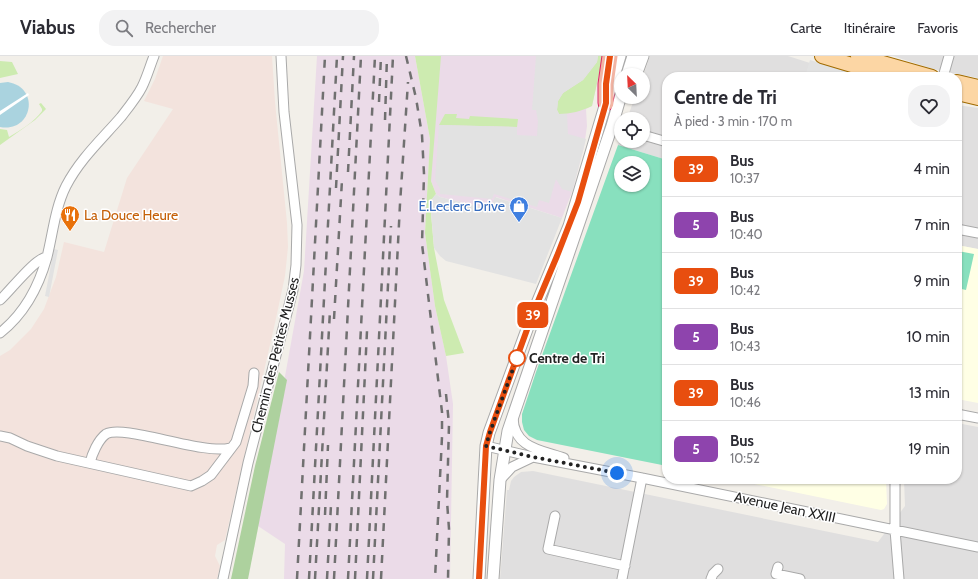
<!DOCTYPE html>
<html lang="fr">
<head>
<meta charset="utf-8">
<style>
	body { margin:0; font-family:Cabin,sans-serif; background:#f2f2f3; color:#2b2b33; height:100vh; display:flex; flex-direction:column; font-size:15px; white-space:nowrap }
	* { box-sizing:border-box; margin:0 }
	p { font-size:13px; color:#7c7c81 }
	.icon { flex:none; width:22px; height:22px; fill:none; stroke:currentColor; stroke-width:2; stroke-linecap:round; stroke-linejoin:round }
	.map { position:relative; flex:1; overflow:hidden }
	.details { position:absolute; left:662px; top:16px; width:300px; height:412px; display:flex; flex-direction:column; background:#fff; border-radius:16px; box-shadow:0 1px 3px #0004 }
	.details>* { flex:none }
	.badge { padding:0 8px; border-radius:6px; font-size:14px; line-height:26px }
	.needle { width:26px; rotate:336deg }
	.tools { position:absolute; left:614px; top:12px; display:grid; gap:8px }
	.tools a { display:grid; place-items:center; width:36px; height:36px; border-radius:50%; background:#fff; box-shadow:0 1px 3px #0004; font-size:20px }
	.you { position:absolute; width:20px; height:20px; margin:-10px; border:3px solid #fff; border-radius:50%; background:#1a73e8; box-shadow:0 0 0 6px #1a73e833 }
	.map>.badge { position:absolute; translate:-50% -50%; box-shadow:0 0 0 2px #fff }
	.round { display:grid; place-items:center; flex:none; width:42px; height:42px; border-radius:16px; background:#f2f2f3 }
	.headline { display:flex; align-items:center; justify-content:space-between; height:68px; padding:0 12px }
	h1 { font-size:19px; font-weight:800; line-height:30px }
	ul { padding:0; list-style:none }
	li { display:flex; align-items:center; gap:12px; height:56px; padding:0 12px; border-top:1px solid #e1e1e2 }
	li div { flex:1 }
	li b { display:block; font-size:15px }
	li em { font-style:normal }
	li .badge { min-width:44px; font-weight:700; text-align:center }
	header { display:flex; align-items:center; gap:24px; box-sizing:border-box; height:56px; padding:0 20px; background:#fff; border-bottom:1px solid #e1e1e2 }
	header strong { font-size:19px }
	nav { display:flex; gap:22px; margin-inline-start:auto; font-size:14px }
	.search { width:280px; height:36px; background:#f2f2f3; display:flex; align-items:center; gap:10px; box-sizing:border-box; padding:0 14px; border-radius:16px; color:#7c7c81; font-size:15px }
	.map>svg:first-child { display:block }
</style>
</head>
<body>
<header>
<strong>Viabus</strong>
<div class="search"><svg class="icon" aria-label="search" viewBox="0 0 24 24"><circle cx="10" cy="10" r="6"/><path d="M15 15l6 6"/></svg>Rechercher</div>
<nav><a>Carte</a><a>Itinéraire</a><a>Favoris</a></nav>
</header>
<div class="map">
<svg width="978" height="523" viewBox="0 0 978 523">
	<rect width="100%" height="100%" fill="#f2efe9"/>
	<path fill="#e0dfdf" d="M650 0H788L854 21H667V104L618 89 621 81V85H643V63H627L635 41H643V20Z
		M893 0H978V22L933 13Z
		M957 49 978 52V193L957 189Z
		M957 367 978 371V523H500L507 434H509L511 425 514 421 521 416 533 415 878 486 905 450 904 423H957Z"/>
	<path fill="#ebdbe8" d="M317 0H415L430 83 425 177 435 250 446 300 453 348 450 523H284L285 488 258 470 304 215Z
		M430 0H603L592 50 586 53 587 70 584 91 572 136 562 162 496 141 490 153 440 141 436 138 431 125Z"/>
	<path fill="#ffffe5" d="M957 189 978 193V347L957 343Z
		M730 423H886L887 448 884 453 881 454Z"/>
	<path fill="#f3e3dd" d="M163 0H272L275 46 287 167 288 191 285 220 275 267 225 484 217 489 215 500 220 510 217 523H0V300L10 294 31 273 44 253 56 221 64 186 104 196 127 122 173 53 144 45 155 23Z"/>
	<path fill="#cdebb0" d="M415 0H441L431 125 436 138 430 146 434 192 444 244 464 297 446 300 435 250 425 177 430 83Z
		M598 0H603L592 50C582 55 570 58 559 58L557 54 558 45 563 37 583 24 597 6Z
		M0 5 12 6 18 18 0 22Z
		M41 47 46 53 35 64 0 89V73L7 74 9 81C21 74 34 66 42 55V53L39 48Z
		M445 58H457L456 62 469 63 470 60 518 63 517 71 439 69Z"/>
	<path fill="#add19e" d="M279 316 287 324 248 523H231L255 410Z"/>
	<path fill="#88e0be" fill-rule="evenodd" d="M618 89 667 104V410L537 384 529 380 524 374 522 366V358L536 316ZM621 107H643V129H621Z
		M958 195 974 198 966 234 957 232Z"/>
	<path fill="#e2e2e2" d="M536 0H598L597 6 583 24 563 37 558 45 557 54 559 58H567L568 78 586 83 572 136 562 133 556 123 549 147 539 144 537 151 494 138 492 143 440 138V133L435 124 439 69 517 71V79L537 80 538 65 536 54H532Z
		M810 4 849 16 848 21H805Z
		M436 138 440 141 490 153 495 141 562 162 536 228 446 205 440 200 434 192 430 145Z
		M54 193 58 194 49 241 45 240Z"/>
	<path fill="#aad3df" d="M8 26C41 32 32 77 0 71V27Z"/>
	<path fill="#fff" d="M28 37 29 39 0 59V55Z"/>
	<g fill="none" stroke-linecap="round" stroke-linejoin="round">
		<defs>
			<path id="minor" d="M943 21 949 0
				M612 70 621 73
				M643 79 667 86
				M957 173 978 177
				M0 244C11 234 35 202 47 201
				M0 277C24 258 39 230 47 201 53 177 55 152 66 130 80 103 101 84 121 61 128 52 137 41 142 31 147 21 150 10 154 0
				M957 358 978 362
				M513 362C514 392 541 394 564 402
				M0 380 10 382 27 390 57 400 191 430 202 425 211 419 236 386 253 330 254 317
				M486 390 533 401 642 422 978 491
				M90 407C92 398 98 384 106 378 124 368 202 399 230 392
				M895 423V474L899 523
				M500 424 512 411 533 401
				M555 460 548 493 625 510
				M778 511 776 518 800 523
				M223 523 248 407 293 234 296 209 297 169 284 56 281 0
				M622 523 642 422
				M711 523 713 518 718 513"/>
			<path id="tertiary" d="M627 19 633 0
				M636 19 643 0
				M479 523 486 390 489 377 533 257 569 170 620 0
				M493 523 500 424 508 375 612 70 621 39"/>
			<path id="primary" d="M822 0 892 21
				M858 0 932 21
				M957 26 978 31
				M957 37 978 42"/>
			<path id="trunk" d="M606 47V28L610 0"/>
		</defs>
		<use href="#minor" stroke="#a9a9a9" stroke-width="11"/>
		<use href="#tertiary" stroke="#a9a9a9" stroke-width="13"/>
		<use href="#primary" stroke="#a06b00" stroke-width="16"/>
		<use href="#trunk" stroke="#dc2a67" stroke-width="17"/>
		<use href="#minor" stroke="#fff" stroke-width="9"/>
		<use href="#tertiary" stroke="#fff" stroke-width="11"/>
		<use href="#primary" stroke="#fcd6a4" stroke-width="14"/>
		<use href="#trunk" stroke="#f2b4a3" stroke-width="15"/>
		<path stroke="#707070" stroke-width="2.5" stroke-dasharray="8 8" stroke-linecap="butt" d="M406 0 416 42 422 79 424 118 422 188 442 356V381L435 523
			M379 46 381 0
			M385 64 387 0
			M348 116 354 0
			M336 132 343 0
			M334 263 342 124
			M446 338 449 368 447 445 449 473 448 523
			M325 459 328 389
			M297 523 325 0
			M309 523 337 0
			M315 523 330 255
			M327 523 331 449
			M334 523 361 0
			M348 523 375 0
			M355 523 367 275
			M367 523 393 0
			M373 523 391 170
			M381 523 400 148 408 26"/>
	</g>
	<g fill="none" stroke-linecap="round" stroke-linejoin="round">
		<defs>
			<path id="line" d="M479 523 486 390 490 376 533 257 557 200 578 146 606 47V28L610 0"/>
		</defs>
		<use href="#line" stroke="#fff" stroke-width="9"/>
		<use href="#line" stroke="#e84e0f" stroke-width="6"/>
		<path stroke="#222" stroke-width="4" stroke-dasharray="0 7.2" d="M517 302 490 376 486 390 533 401 617 417"/>
	</g>
	<defs>
		<symbol id="shop-pin" viewBox="-11 -11 22 30"><path d="M0 17L-7.5 6A9.5 9.5 0 1 1 7.5 6Z" fill="#3f7fe0" stroke="#fff"/><path d="M-5-2.5h2.3a2.7 3.5 0 0 1 5.4 0H5L5.5 6h-11ZM-1.5-2.5h3a1.5 2.3 0 0 0-3 0Z" fill="#fff"/></symbol>
		<symbol id="restaurant-pin" viewBox="-11 -11 22 30"><path d="M0 17L-7.5 6A9.5 9.5 0 1 1 7.5 6Z" fill="#e8710a" stroke="#fff"/><path d="M-5-6h1v4h1v-4h1v4h1v-4h1v5L-1.5 .5V6h-2V.5L-5-1ZM5-6V6H3V1.5H1.5Q1.5-4 5-6Z" fill="#fff"/></symbol>
	</defs>
	<g fill-rule="evenodd">
		<use href="#shop-pin" x="508" y="139" width="22" height="30"/>
		<use href="#restaurant-pin" x="59" y="148" width="22" height="30"/>
	</g>
	<circle fill="#fff" stroke="#e84e0f" stroke-width="2" cx="517" cy="302" r="8"/>
	<g text-anchor="middle" dominant-baseline="central" stroke-width="3" stroke-linejoin="round" paint-order="stroke">
		<g font-size="14" fill="#366cbe" stroke="#fff" text-anchor="end">
			<text x="505" y="150">E.Leclerc Drive</text>
		</g>
		<g font-size="14" fill="#c56008" stroke="#fff" text-anchor="start">
			<text x="84" y="159">La Douce Heure</text>
		</g>
		<g font-size="14" fill="#222" stroke="#fff">
			<text transform="translate(275 299) rotate(-76)">Chemin des Petites Musses</text>
			<text transform="translate(785 451) rotate(12)">Avenue Jean XXIII</text>
		</g>
		<g font-size="14" font-weight="bold" fill="#222" stroke="#fff" text-anchor="start">
			<text x="529" y="302">Centre de Tri</text>
		</g>
	</g>
</svg>
<div class="tools">
<a><svg class="needle" viewBox="-14 -14 28 28"><path d="M0-13l5 13h-10z" fill="#e53935"/><path d="M0 13l5-13h-10z" fill="#7c7c81"/></svg></a>
<a><svg class="icon" aria-label="locate" viewBox="0 0 24 24"><circle cx="12" cy="12" r="6"/><path d="M12 2v4M12 18v4M2 12h4M18 12h4"/></svg></a>
<a><svg class="icon" aria-label="layers" viewBox="0 0 24 24"><path d="M12 4l9 5-9 5-9-5zM3 14l9 5 9-5"/></svg></a>
</div>
<div class="you" style="left:617px;top:417px"></div>
<b class="badge" style="left:533px;top:259px;background:#e84e0f;color:#fff">39</b>
<section class="details">
<div class="headline"><div><h1>Centre de Tri</h1><p>À pied · 3 min · 170 m</p></div><a class="round"><svg class="icon" aria-label="heart" viewBox="0 0 24 24"><path d="M12 20l-8-8c-3-5 5-10 8-4 3-6 11-1 8 4z"/></svg></a></div>
<ul>
<li><span class="badge" style="background:#e84e0f;color:#fff">39</span><div><b>Bus</b><p>10:37</p></div><em>4 min</em></li>
<li><span class="badge" style="background:#8e44ad;color:#fff">5</span><div><b>Bus</b><p>10:40</p></div><em>7 min</em></li>
<li><span class="badge" style="background:#e84e0f;color:#fff">39</span><div><b>Bus</b><p>10:42</p></div><em>9 min</em></li>
<li><span class="badge" style="background:#8e44ad;color:#fff">5</span><div><b>Bus</b><p>10:43</p></div><em>10 min</em></li>
<li><span class="badge" style="background:#e84e0f;color:#fff">39</span><div><b>Bus</b><p>10:46</p></div><em>13 min</em></li>
<li><span class="badge" style="background:#8e44ad;color:#fff">5</span><div><b>Bus</b><p>10:52</p></div><em>19 min</em></li>
</ul>
</section>
</div>
</body>
</html>
